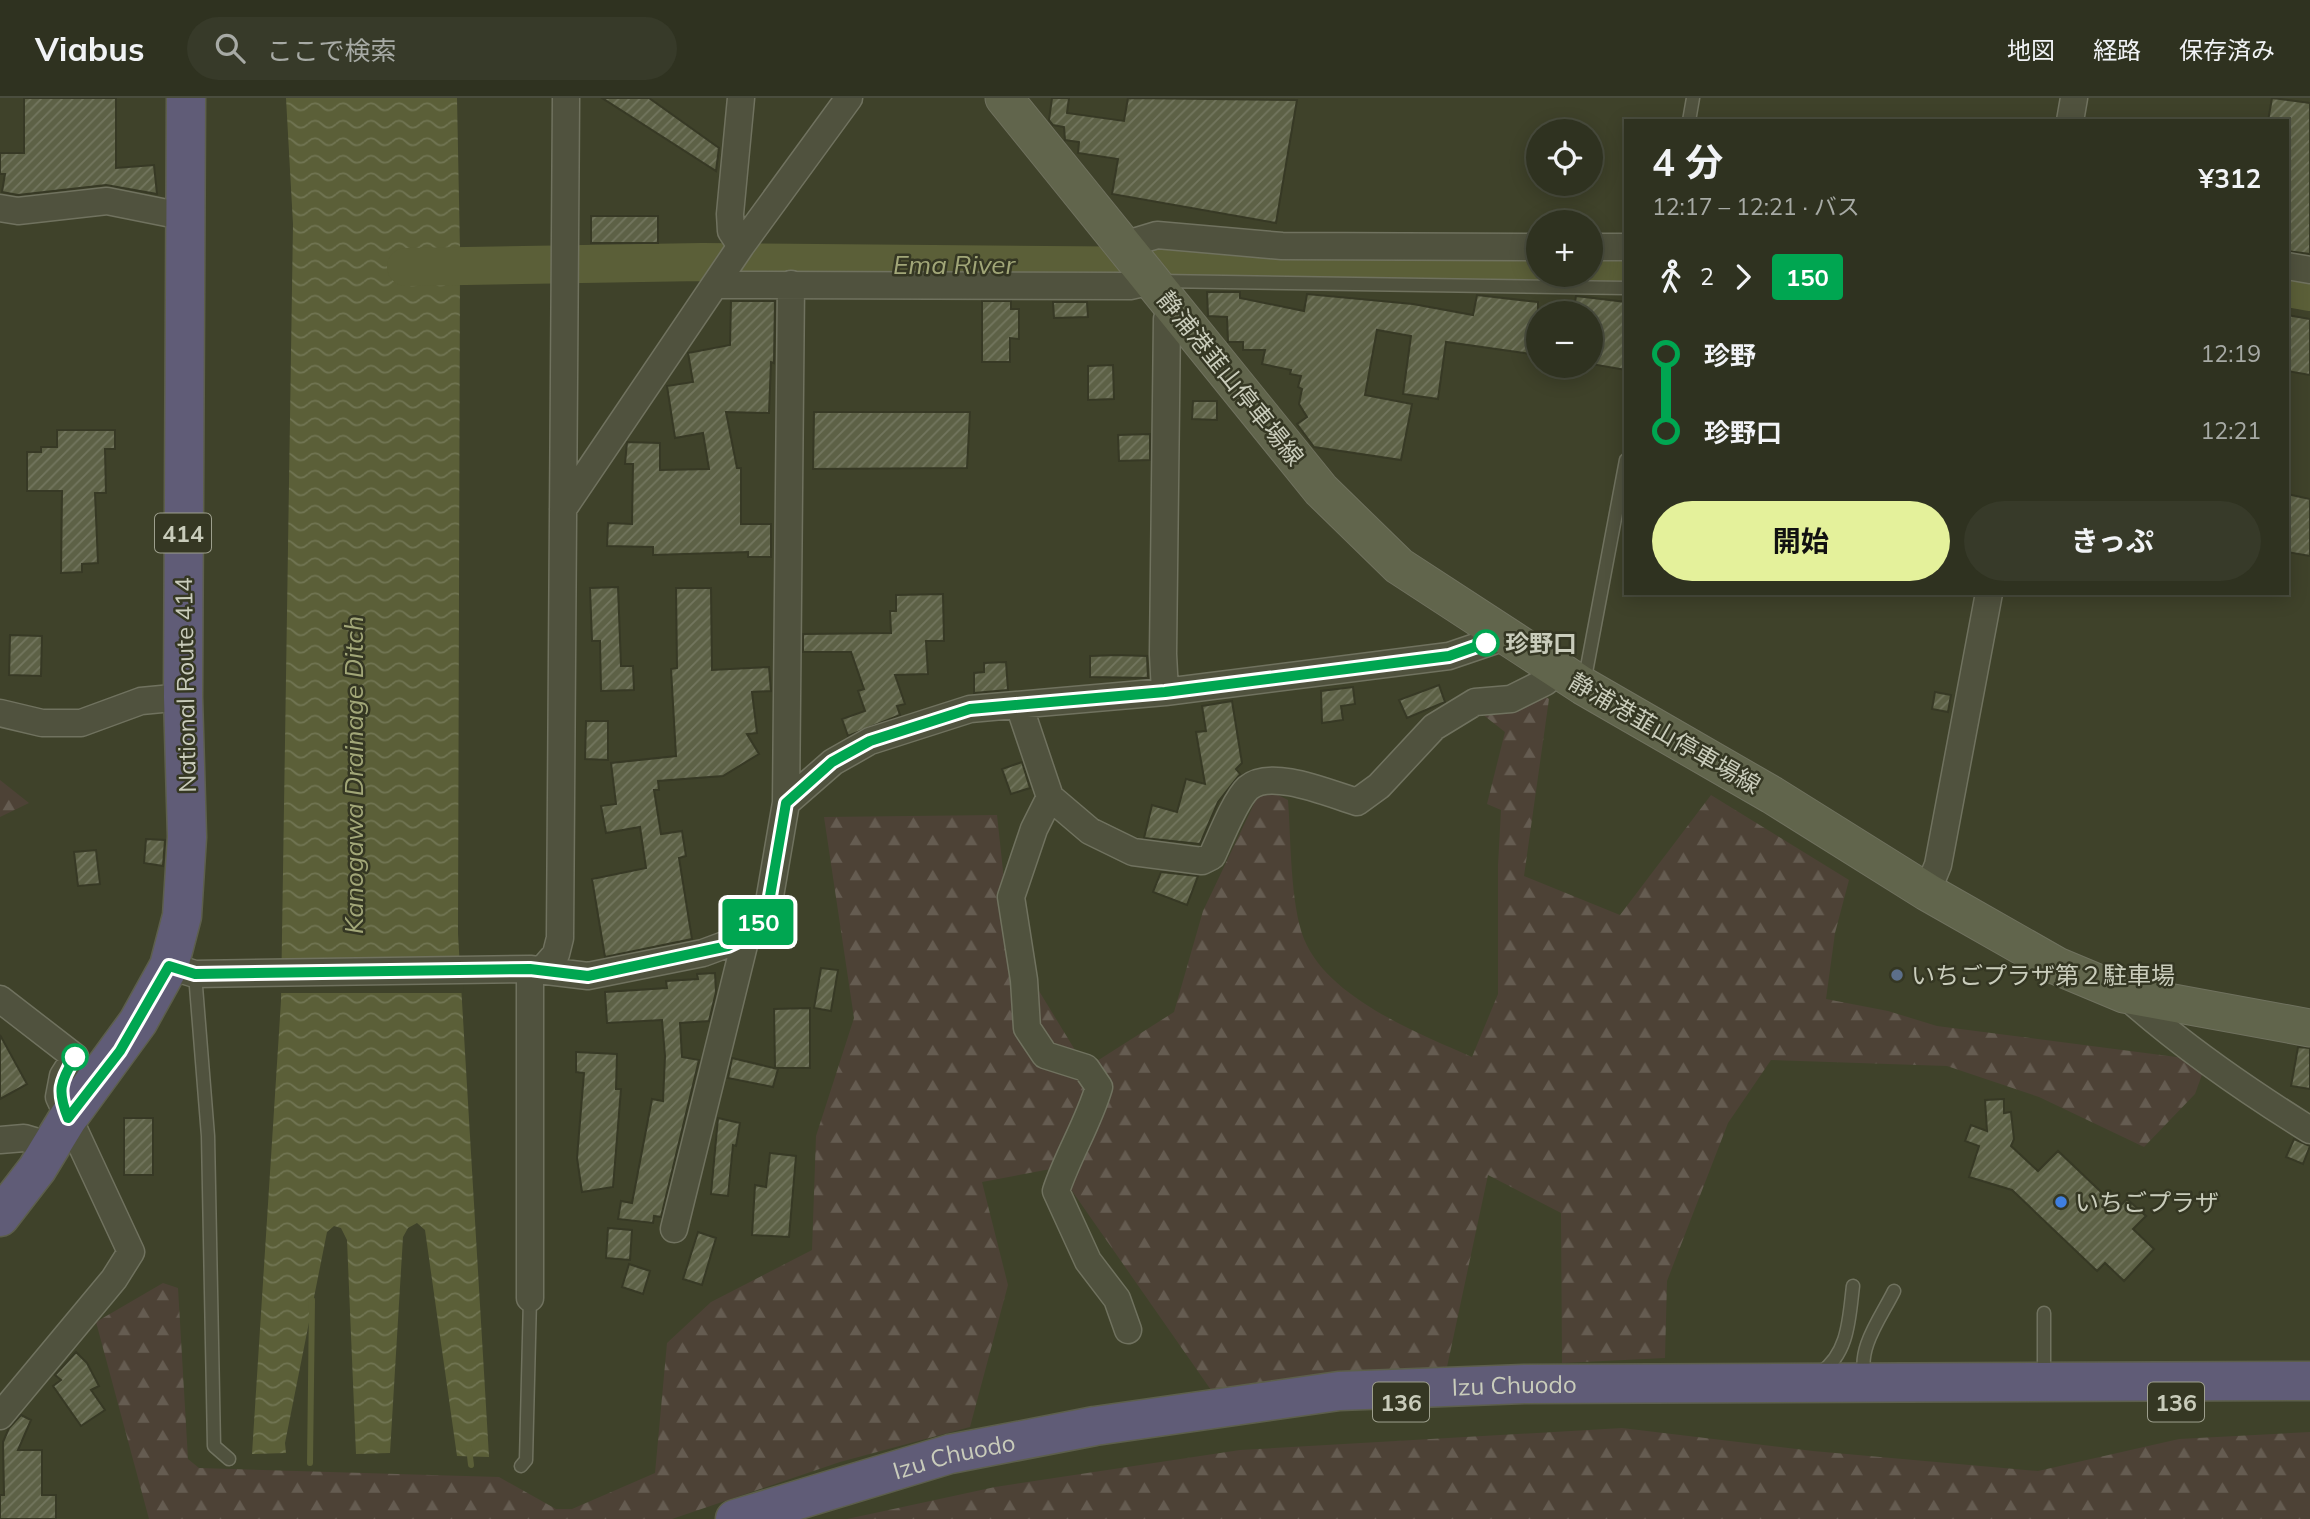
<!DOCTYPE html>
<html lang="ja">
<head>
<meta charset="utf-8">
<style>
	body { margin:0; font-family:Mulish,"Noto Sans JP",sans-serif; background:#373a29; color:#f1f3f6; height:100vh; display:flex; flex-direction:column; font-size:26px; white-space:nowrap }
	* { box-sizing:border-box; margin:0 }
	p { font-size:23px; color:#a7aaa5 }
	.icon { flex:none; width:38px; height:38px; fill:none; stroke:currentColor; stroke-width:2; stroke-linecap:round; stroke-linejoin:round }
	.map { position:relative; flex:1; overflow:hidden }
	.side { position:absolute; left:1624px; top:21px; width:665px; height:476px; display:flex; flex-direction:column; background:#2f3220; border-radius:0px; box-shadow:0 4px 18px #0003,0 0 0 2px #4a4d3e }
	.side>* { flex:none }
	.badge { padding:0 14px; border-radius:5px; font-size:24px; line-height:46px }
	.controls { position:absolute; left:1526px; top:21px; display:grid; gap:14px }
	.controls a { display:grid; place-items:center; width:77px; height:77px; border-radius:50%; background:#2f3220; box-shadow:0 4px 18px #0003,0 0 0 2px #4a4d3e; font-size:35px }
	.map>.badge { position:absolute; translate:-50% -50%; box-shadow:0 0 0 4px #fff }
	.legs { display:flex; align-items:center; gap:10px; height:77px; padding:0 28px; font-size:23px }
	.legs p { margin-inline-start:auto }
	.headline { display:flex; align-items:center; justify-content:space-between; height:119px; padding:0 28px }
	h1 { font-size:38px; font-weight:700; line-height:52px }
	.cta { display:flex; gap:14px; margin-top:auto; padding:14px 28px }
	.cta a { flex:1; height:80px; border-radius:42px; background:#e4f19b; color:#111; font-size:28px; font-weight:700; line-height:80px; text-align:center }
	.cta a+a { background:#373a29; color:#f1f3f6 }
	ul { padding:0 28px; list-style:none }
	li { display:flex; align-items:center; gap:24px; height:77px; font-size:26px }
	li i { display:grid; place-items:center; width:10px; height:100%; margin:0 9px; background:currentColor }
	li i::after { content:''; width:18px; height:18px; margin:-9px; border:5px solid; border-radius:50%; background:#2f3220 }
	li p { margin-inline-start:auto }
	li:first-child i { background:linear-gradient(#0000 50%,currentColor 0) }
	li:last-child i { background:linear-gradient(currentColor 50%,#0000 0) }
	header { display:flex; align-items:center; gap:42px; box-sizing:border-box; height:98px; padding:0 35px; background:#2f3220; border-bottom:2px solid #4a4d3e }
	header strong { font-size:33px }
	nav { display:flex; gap:38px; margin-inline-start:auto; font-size:24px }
	.search { width:490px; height:63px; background:#373a29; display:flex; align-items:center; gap:18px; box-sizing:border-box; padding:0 24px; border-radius:38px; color:#a7aaa5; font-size:26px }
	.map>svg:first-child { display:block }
</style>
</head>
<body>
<header>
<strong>Viabus</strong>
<div class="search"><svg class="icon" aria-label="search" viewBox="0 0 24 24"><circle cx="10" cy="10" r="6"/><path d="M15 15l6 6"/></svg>ここで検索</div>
<nav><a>地図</a><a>経路</a><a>保存済み</a></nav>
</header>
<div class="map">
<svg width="2310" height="1421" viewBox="0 0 2310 1421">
	<defs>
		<pattern id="forest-firs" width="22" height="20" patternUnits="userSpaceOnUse" patternTransform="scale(1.75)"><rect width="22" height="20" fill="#4d4236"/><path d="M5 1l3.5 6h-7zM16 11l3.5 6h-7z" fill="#655c51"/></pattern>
		<pattern id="water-waves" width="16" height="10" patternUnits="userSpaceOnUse" patternTransform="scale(1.75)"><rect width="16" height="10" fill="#5b5f38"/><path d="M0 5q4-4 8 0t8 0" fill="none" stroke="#717553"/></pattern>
		<pattern id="building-hatch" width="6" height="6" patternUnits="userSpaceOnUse" patternTransform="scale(1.75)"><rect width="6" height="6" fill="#5d6146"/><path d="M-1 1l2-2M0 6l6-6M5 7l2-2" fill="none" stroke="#73765f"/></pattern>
	</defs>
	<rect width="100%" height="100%" fill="#3f422a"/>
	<path fill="url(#forest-firs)" d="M1542 596 1549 601 1524 778 1620 817 1711 697 1849 782 1835 835 1826 901 1888 913 1937 928 2207 963 2195 996 2144 1049 2039 999 1947 968 1771 962 1728 1025 1667 1183 1665 1260 1562 1265 1561 1115 1488 1077 1447 1269 1211 1292 1056 1070 982 1084 1008 1187 970 1329 840 1364 672 1421H149L96 1224 163 1185 178 1190 188 1361 199 1370 499 1379 556 1411H572L655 1375 667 1245 711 1204 812 1152 816 1038 854 920 824 719 997 717 1011 847 1086 970 1174 914 1203 813 1262 689 1288 702C1291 741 1290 805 1304 841 1328 900 1418 935 1472 959L1498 896V767L1501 712 1487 706 1505 634 1482 616Z
		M0 682 29 705 0 719Z
		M1622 1330 1813 1353 2038 1373 2179 1341 2310 1334V1421H847L995 1389 1240 1352Z"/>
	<path fill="url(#water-waves)" d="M286 0H457L460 154 458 836 489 1359 457 1358 425 1132 417 1125 408 1130 403 1139 390 1355 356 1356 347 1142 341 1130 334 1128 327 1134 285 1345 286 1355 252 1356 281 903 293 126Z"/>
	<path fill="#3f422a" d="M278 864H463L464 895H278Z"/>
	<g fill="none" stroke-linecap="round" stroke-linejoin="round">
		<path stroke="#5b5f38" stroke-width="6" d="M469 1350 471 1367
			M310 1365 312 1202"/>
		<path stroke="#5b5f38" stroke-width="38" d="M406 169 702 164 1538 171
			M1591 172H1626
			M2287 190 2310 194"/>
	</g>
	<path fill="url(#building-hatch)" stroke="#373925" stroke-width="2" d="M24 0H116V70L154 67 157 96 106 87 18 97 2 94 5 76H0V55H24Z
		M602 0H649L719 50 716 73Z
		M1052 0H1069L1067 15 1124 23 1128 0 1297 2 1276 125 1112 96 1118 61 1078 55 1079 44 1065 42 1064 29 1053 27 1049 22Z
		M2272 0 2310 5V156L2287 153V23H2268Z
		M591 118H658V145H591Z
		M1207 194H1240V200L1304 213 1307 196 1413 206 1473 217 1477 197 1538 204V257L1446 244 1438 301 1403 296 1411 238 1377 232 1365 297 1412 306 1401 362 1314 349 1297 326 1307 319 1299 306 1302 291 1298 289 1301 278 1290 276 1291 272 1262 266 1265 252H1243V244H1228L1227 219 1208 218Z
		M1576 198 1626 204V272L1591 266V215H1573Z
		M731 203H775L774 265 771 264 769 315 726 314 737 370H741V426H771V459H748V454L653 457V449L607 448 608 425 632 426 633 366H625L627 344 660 345V372L709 371 703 335 675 340 667 288 693 284 688 255 730 247Z
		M982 203H1011V211H1019V241L1010 240V264H982Z
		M1053 204H1087L1088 219 1054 220Z
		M2287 217 2310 221V277L2287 273Z
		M1113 267 1114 301 1088 302V268Z
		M1193 303H1217V322L1192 321Z
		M814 314H970L967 370 813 371Z
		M57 332H115V351H105L106 395H95L98 465 82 466V474L61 475 62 393H27V354H41V349H57Z
		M1150 336V362L1119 363 1118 337Z
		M2287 396 2310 401V458L2287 454Z
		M618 489 621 568H633L634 592 601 593 600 543H592L590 490Z
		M676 490H711L712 572 769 569 771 593 752 594 757 635 747 636 759 656 723 678 658 683 659 692H654L661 736 682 733 686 758 679 760 692 841 605 859 592 781 646 770 640 729 606 735 601 708 616 706 611 665 676 658 671 571 677 570Z
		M943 496 944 543H926L928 576 895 577 905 606 897 608 900 617 848 638 842 621 865 613 858 593 864 591 851 554H803V536L891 535 890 513H896V497Z
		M10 537 42 538 41 578 9 577Z
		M1117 557 1147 558 1148 580 1090 579V558Z
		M1006 564 1008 592 974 595V575L984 574V565Z
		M1439 587 1445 604 1407 620 1399 602Z
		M1353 589 1355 606 1341 608 1343 622 1322 625 1321 593Z
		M1935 594 1951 597 1948 614 1932 611Z
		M1232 603 1242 665 1236 671 1240 676 1218 704 1200 746 1144 740 1152 707 1177 714 1186 681 1205 686 1196 634 1206 633 1202 608Z
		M586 623H608V662L585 661Z
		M1022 664 1030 690 1011 696 1002 671Z
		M146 741 165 742 163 768 144 765Z
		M96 752 100 786 78 788 74 754Z
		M1161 774 1198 778 1187 807 1153 794Z
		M821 870 838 872 831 913 814 910Z
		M715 875 716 894 709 923 680 925 682 959 699 962 661 1119 654 1118 653 1125 618 1121 621 1103 632 1105 652 1001 663 1003 665 958 662 922 607 925 605 894 667 890 666 883 698 881 697 876Z
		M810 910V970H775L774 911Z
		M0 937 27 986 0 1001Z
		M2298 949 2310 950V991L2291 988Z
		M576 954 617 956 616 991H621L613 1089 582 1094 577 1060 584 975 576 974Z
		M732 960 778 971 773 989 728 980Z
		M2004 1001V1015L2011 1014 2014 1041 2011 1048 2038 1073 2058 1053 2118 1110 2127 1101 2146 1118 2133 1131 2154 1151 2124 1183 2105 1165 2097 1173 2012 1092 1969 1079 1979 1048 1965 1043 1971 1027 1987 1033 1985 1002Z
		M124 1020H153V1077H124Z
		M718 1020 740 1025 736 1048 733 1047 728 1098 711 1096Z
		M2294 1041 2310 1048 2303 1066 2286 1059Z
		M770 1055 796 1058 789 1139 752 1137 755 1087 766 1089Z
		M608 1130 632 1132 630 1162 606 1160Z
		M698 1134 716 1140 702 1187 683 1181Z
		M629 1166 650 1173 643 1196 622 1189Z
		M76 1254 87 1265 99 1288 91 1292 105 1312 81 1328 53 1288 61 1282 55 1277Z
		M21 1317 31 1322 18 1352H42V1397H56V1421H0V1397H4L3 1344 9 1330Z"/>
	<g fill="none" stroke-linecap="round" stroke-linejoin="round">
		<defs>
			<path id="lane" d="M1689 23 1693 0
				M1160 183 1626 190
				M1584 585 1626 362
				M195 876 208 1038 214 1348 229 1361
				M2044 1215V1281
				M1820 1275C1849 1255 1849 1220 1853 1188
				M1866 1281C1855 1252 1882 1218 1894 1193
				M521 1368 526 1362 530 1200"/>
			<path id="street" d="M2070 23 2074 0
				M0 110 18 113 107 103 187 119
				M1124 147 1157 137 1282 148 1538 149
				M741 148 731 133 730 116 741 0
				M1591 149H1626
				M2287 168 2310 172
				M716 187 1130 188 1152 183
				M563 411 741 148 849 0
				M1165 594 1163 556 1167 221 1173 208
				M1019 607 1050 699 1034 731 1011 799 1024 882 1027 930 1045 957 1086 970 1099 989C1088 1026 1068 1057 1056 1093L1088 1163 1117 1201 1128 1232
				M0 615 42 625H81L141 603 183 599
				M1050 699 1090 733 1133 754 1202 763 1212 758C1220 741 1235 702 1248 690 1271 670 1330 696 1357 704L1379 688 1434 629 1475 604 1511 601 1545 584 1559 573
				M786 705 833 664 870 643 970 611 1165 594 1449 558 1505 539
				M1927 794 1938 767 1989 495
				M169 868 195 876 530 871 588 878 703 855 746 839
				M543 871 556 856 560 840 566 0
				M2125 897C2183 949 2244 991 2310 1032
				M0 901 75 959 63 978 59 999 131 1154 114 1181 0 1318
				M0 1042 24 1040 51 1048
				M674 1131 746 839 769 804 786 705 791 186
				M530 1200V871"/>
			<path id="secondary" d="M1004 0 1321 392 1399 468 1583 588 1772 697 1927 794 2057 868 2124 896 2310 930"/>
			<g id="highway">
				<path d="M0 1119 37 1071 68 1020 138 924 169 868 182 818 187 739 183 599 186 0"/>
				<path id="s1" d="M735 1421 950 1356 1095 1328 1339 1293 1524 1286 2310 1283"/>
			</g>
		</defs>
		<use href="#lane" stroke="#70725f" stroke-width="15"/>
		<use href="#street" stroke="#70725f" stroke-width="29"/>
		<use href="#secondary" stroke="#70725f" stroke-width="39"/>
		<use href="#highway" stroke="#5d5f4c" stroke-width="41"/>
		<use href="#lane" stroke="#50523e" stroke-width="12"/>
		<use href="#street" stroke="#50523e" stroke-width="26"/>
		<use href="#secondary" stroke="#61654c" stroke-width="37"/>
		<use href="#highway" stroke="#605c77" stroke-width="38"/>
	</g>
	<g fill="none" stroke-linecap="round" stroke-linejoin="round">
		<defs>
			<path id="line-1" d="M75 959C60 984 57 993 68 1020L120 953 169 868 195 876 530 871 588 878 728 848 747 839 769 804 786 705 832 664 870 643 970 611 1165 594 1449 558 1486 545"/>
		</defs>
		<use href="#line-1" stroke="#fff" stroke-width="16"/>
		<use href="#line-1" stroke="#00a651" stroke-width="10"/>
	</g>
	<g fill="#fff" stroke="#00a651" stroke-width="3.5">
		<circle cx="1486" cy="545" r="12"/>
		<circle cx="75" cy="959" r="12"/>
	</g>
	<circle fill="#5c6f8a" stroke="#353723" stroke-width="2.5" cx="1897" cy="877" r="7"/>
	<circle fill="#3f7fe0" stroke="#353723" stroke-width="2.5" cx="2061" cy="1104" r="7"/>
	<g text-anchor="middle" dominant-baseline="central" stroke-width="5" stroke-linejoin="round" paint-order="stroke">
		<g fill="#353723" stroke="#9d9f8d" stroke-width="2">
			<rect x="155" y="415.5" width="56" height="39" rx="5"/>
			<rect x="1373" y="1284.5" width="56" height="39" rx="5"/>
			<rect x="2148" y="1284.5" width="56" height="39" rx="5"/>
		</g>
		<g font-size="23" font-weight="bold" fill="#c9ccbb">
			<text x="183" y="435">414</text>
			<text x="1401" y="1304">136</text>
			<text x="2176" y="1304">136</text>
		</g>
		<g font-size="24" fill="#c9ccbb" stroke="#353723">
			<text transform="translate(1231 280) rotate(51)">静浦港韮山停車場線</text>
			<text transform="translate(185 587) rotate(-91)">National Route 414</text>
			<text transform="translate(1665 635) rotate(30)">静浦港韮山停車場線</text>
			<text stroke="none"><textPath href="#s1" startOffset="794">Izu Chuodo</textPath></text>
			<text stroke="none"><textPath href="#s1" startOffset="228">Izu Chuodo</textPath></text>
		</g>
		<g font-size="24" font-weight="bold" fill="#c9ccbb" stroke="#353723" text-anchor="start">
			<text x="1505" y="545">珍野口</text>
		</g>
		<g font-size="24" fill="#c9ccbb" stroke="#353723" text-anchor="start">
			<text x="1911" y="877">いちごプラザ第２駐車場</text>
			<text x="2075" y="1104">いちごプラザ</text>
		</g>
		<g font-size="26" font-style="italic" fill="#a2a778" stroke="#353723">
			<text x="954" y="166">Ema River</text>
			<text transform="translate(353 677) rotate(-90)">Kanogawa Drainage Ditch</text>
		</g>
	</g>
</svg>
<div class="controls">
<a><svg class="icon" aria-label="locate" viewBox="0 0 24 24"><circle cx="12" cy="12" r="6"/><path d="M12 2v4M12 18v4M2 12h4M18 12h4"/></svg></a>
<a>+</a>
<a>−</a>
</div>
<b class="badge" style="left:758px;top:824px;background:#00a651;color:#fff">150</b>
<section class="side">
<div class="headline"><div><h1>4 分</h1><p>12:17 – 12:21 · バス</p></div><b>¥312</b></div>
<div class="legs"><svg class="icon" aria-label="walk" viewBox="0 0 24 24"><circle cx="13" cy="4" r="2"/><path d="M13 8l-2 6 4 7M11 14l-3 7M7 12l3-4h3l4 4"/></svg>2<svg class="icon" aria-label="forward" viewBox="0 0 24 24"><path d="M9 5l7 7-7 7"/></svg><b class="badge" style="background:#00a651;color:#fff">150</b></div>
<ul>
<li><i style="color:#00a651"></i><b>珍野</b><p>12:19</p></li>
<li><i style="color:#00a651"></i><b>珍野口</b><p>12:21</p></li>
</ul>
<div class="cta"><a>開始</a><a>きっぷ</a></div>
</section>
</div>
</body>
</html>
